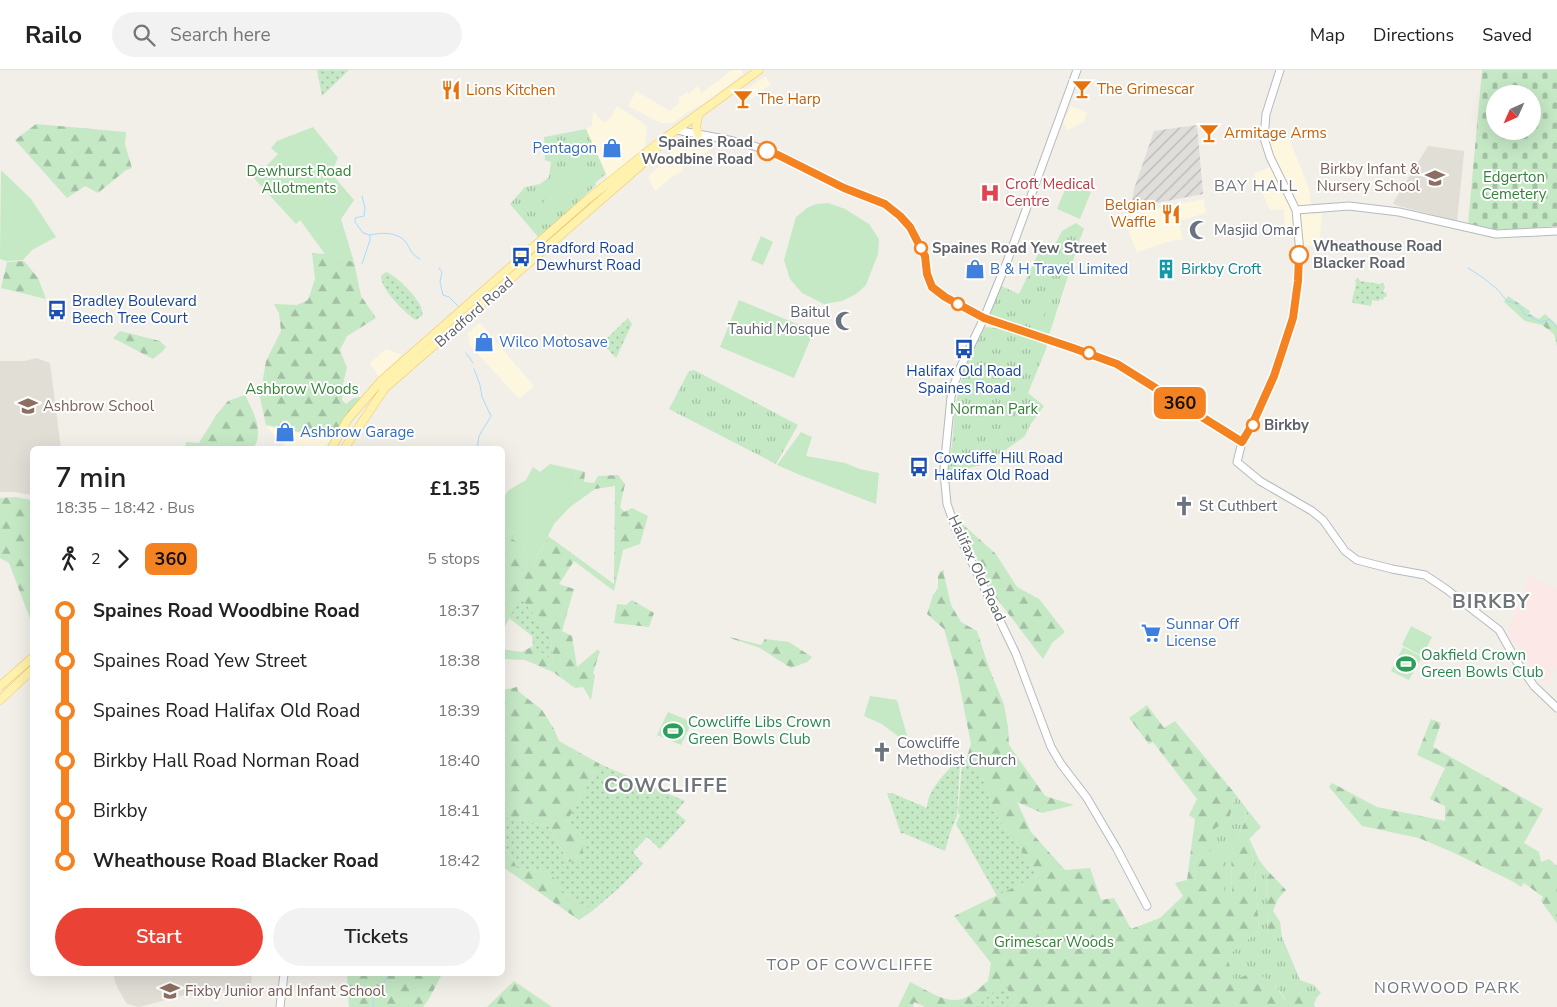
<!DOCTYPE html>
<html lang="en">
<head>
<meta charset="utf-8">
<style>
	body { margin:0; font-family:"Nunito Sans",sans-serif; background:#f2f2f2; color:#222; height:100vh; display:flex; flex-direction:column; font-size:19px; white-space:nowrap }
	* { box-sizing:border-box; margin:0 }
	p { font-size:16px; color:#767676 }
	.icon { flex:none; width:28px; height:28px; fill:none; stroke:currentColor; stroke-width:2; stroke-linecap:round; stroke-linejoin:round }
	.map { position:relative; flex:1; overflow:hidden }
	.side { position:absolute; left:30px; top:376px; width:475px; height:530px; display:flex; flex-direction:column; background:#fff; border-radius:8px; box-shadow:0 5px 20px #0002 }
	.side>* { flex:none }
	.badge { padding:0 10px; border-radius:8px; font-size:18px; line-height:32px }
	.needle { width:32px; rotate:225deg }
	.tools { position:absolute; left:1486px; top:15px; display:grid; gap:10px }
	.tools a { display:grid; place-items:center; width:55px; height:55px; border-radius:50%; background:#fff; box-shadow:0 5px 20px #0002; font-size:25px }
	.map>.badge { position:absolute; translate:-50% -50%; box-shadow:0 0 0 2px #fff }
	.legs { display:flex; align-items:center; gap:8px; height:55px; padding:0 25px; font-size:16px }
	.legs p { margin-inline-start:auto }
	.head { display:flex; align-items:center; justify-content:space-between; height:85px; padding:0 25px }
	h1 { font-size:28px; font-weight:600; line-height:38px }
	.button { display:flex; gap:10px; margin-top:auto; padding:10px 25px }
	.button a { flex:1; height:58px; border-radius:30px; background:#ea4335; color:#fff; font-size:20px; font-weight:600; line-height:58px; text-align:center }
	.button a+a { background:#f2f2f2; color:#222 }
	ul { padding:0 25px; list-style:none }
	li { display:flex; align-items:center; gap:18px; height:50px; font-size:19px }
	li i { display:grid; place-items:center; width:8px; height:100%; margin:0 6px; background:currentColor }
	li i::after { content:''; width:12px; height:12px; margin:-6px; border:4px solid; border-radius:50%; background:#fff }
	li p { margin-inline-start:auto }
	li:first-child i { background:linear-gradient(#0000 50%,currentColor 0) }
	li:last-child i { background:linear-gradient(currentColor 50%,#0000 0) }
	header { display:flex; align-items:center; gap:30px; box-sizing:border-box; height:70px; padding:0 25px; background:#fff; border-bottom:1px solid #e0e0e0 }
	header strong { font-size:24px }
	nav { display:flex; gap:28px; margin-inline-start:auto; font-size:18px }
	.search { width:350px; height:45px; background:#f2f2f2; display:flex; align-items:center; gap:12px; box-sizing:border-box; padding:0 18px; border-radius:28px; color:#767676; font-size:19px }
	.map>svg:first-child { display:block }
</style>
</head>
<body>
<header>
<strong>Railo</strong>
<div class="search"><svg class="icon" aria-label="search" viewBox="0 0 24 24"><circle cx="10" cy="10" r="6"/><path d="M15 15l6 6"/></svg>Search here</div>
<nav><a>Map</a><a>Directions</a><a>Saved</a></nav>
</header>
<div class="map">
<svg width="1557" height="937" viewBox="0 0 1557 937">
	<defs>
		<pattern id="industrial-furrows" width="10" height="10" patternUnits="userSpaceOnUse" patternTransform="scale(1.25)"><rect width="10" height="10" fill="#e0deda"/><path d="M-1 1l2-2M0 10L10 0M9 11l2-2" fill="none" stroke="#b9b8b5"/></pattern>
		<pattern id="grass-dots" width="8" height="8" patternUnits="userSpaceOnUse" patternTransform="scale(1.25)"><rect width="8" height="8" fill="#c5e8c5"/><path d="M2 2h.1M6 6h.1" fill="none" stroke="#a3c0a4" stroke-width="1.8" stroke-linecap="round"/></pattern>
		<pattern id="forest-firs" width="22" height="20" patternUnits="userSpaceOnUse" patternTransform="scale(1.25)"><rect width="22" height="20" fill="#c5e8c5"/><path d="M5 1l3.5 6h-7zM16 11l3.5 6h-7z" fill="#a3c0a4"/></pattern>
		<pattern id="cemetery-stones" width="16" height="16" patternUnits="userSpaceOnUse" patternTransform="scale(1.25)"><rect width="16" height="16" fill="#c5e8c5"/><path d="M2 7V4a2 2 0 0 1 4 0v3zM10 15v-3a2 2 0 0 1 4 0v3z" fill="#a3c0a4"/></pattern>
		<pattern id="park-tufts" width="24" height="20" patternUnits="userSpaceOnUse" patternTransform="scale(1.25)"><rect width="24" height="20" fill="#c5e8c5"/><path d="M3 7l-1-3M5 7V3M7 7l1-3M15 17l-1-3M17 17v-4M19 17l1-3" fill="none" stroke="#a3c0a4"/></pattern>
	</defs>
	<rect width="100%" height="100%" fill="#f1efe8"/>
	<path fill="#fef7e0" d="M732 0H741L743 4 707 31 688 42 673 53H661L628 36 636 21 670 41 680 32 678 29 687 22 689 24 698 16 702 23Z
		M765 6 771 14 750 30 744 22Z
		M617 36 647 56 645 76 608 108 586 59 592 56 593 41 604 53 610 49Z
		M1071 36 1087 43 1084 52 1068 60 1063 53Z
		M1288 66 1309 119 1312 144H1322L1319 177 1303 175 1302 164 1285 165 1284 139 1270 140 1254 104 1276 94 1272 84 1269 68Z
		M707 69 716 71 708 81 698 88 686 92 668 89 673 76 696 74Z
		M662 94 682 96 683 101 673 106 655 121 648 107Z
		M1204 129 1206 143 1178 151 1183 169 1166 172 1137 182 1127 157 1130 144Z
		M480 253 534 316 519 329 470 275 468 263Z
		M386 279 402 285 379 307 370 293Z
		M266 356 331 369 324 379H292L287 377 278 370Z"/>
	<path fill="url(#industrial-furrows)" d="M1197 55 1203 124 1131 138 1134 119 1154 61Z"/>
	<path fill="#e1ded6" d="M1428 76 1464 81V83L1457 151 1395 135 1393 133Z
		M36 288 50 293 61 379H32V425L14 422H0V291H25Z
		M113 904H252L251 918 189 924 139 937 127 934 117 917Z"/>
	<path fill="#fce8e6" d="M1529 506 1557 519V596L1548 613 1543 615 1507 563Z"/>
	<path fill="url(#grass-dots)" d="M317 0H349L322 26Z
		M386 202C395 204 418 228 421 237 422 240 422 243 423 245L416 250C405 243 381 220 381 206Z
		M1358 208 1360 211 1380 214 1383 213 1385 217 1383 222 1387 223 1386 227H1384L1383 230 1380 229 1379 231 1372 230 1371 236 1353 233 1352 231 1356 213 1355 210Z
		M628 248 632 254 616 288 602 273Z
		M521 527 551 567 553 592 533 576 532 566 509 548Z
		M954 693H960L957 746 950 763 945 781 903 763 901 764 887 723H892L927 738C928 719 943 707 954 693Z
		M962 693H965L981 703 993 740 1039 805 997 826 956 754 960 745 958 743Z
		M600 694 685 731 676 742 686 751 660 779 647 767 633 782 643 794 618 819 591 842 589 838 562 823 546 802 517 798 509 782 503 780V746L509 748 548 756 568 791 585 769 567 751Z
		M1006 912 1013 937H974Z"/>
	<path fill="url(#forest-firs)" d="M36 54 126 62 125 74 132 98 126 100 98 123 85 116 67 128 15 70Z
		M312 183 325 184 354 192 361 226 376 248 347 266 340 280 347 298 343 314 342 330 346 334 354 328 361 327 344 348 331 369 266 355 258 319 262 315 266 291 281 261 279 243 274 234 297 235 308 230 315 209Z
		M24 191 38 208 46 229 1 218 7 192Z
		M1508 226 1530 241 1529 244 1539 249 1545 244 1557 255V276L1554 264 1542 255 1525 251 1504 232Z
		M120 261 160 271 166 277 163 281 153 289 113 268Z
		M245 325C253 342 265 361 253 379H185L186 372 199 373 217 344 228 331Z
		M577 400 585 402 584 412 594 413 598 406 618 405 625 414 620 437 624 442 632 438 648 446 640 474 623 480 614 521 574 491 559 514 574 519 562 561 572 566 577 597 597 580 600 581 593 603 595 605 591 630 583 617 575 618 553 602 525 590 503 589 502 579 522 582 533 576 553 591 551 567 521 528 504 558H503V456L515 463 525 476 521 487 534 493 548 466 614 514 615 416 595 419 573 415Z
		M15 427 32 430V554L9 493 0 488V428Z
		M959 451 996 484 1017 517 1039 529 1065 562 1052 573 1043 589 994 525Z
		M944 500V505L951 535 961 552 977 561 988 595 1004 635 1008 657 1009 675 1045 726 1074 735 1042 743 1017 732 1031 762 1065 800 1090 798 1101 830 1114 828 1131 859 1160 848 1183 826 1175 813 1187 810 1195 749 1189 745 1197 729 1153 672 1149 674 1129 648 1147 635 1164 658 1175 651 1236 725 1229 749 1222 788 1232 834 1231 782 1249 742 1261 757 1249 769 1255 800 1259 861 1227 886 1234 909 1254 902 1273 912 1285 930 1298 915 1307 926 1317 927 1314 934 1315 937H1013L1006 913 974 937H925L914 932 913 937H898L910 912C925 919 945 934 962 929 972 926 980 917 988 911L991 893 954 846 1039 805 993 740 981 703 965 693 971 674 958 608 944 559 927 544 933 525 938 518V506L940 502Z
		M632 530 654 543 649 557 614 553 617 534 626 535Z
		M730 567 761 575 765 569 789 572 812 587 807 592 791 598 760 578 730 568Z
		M517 617 518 621 542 640 554 659 559 671 600 694 567 751 585 769 581 788 569 792 548 756 509 748 503 746V620Z
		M1431 649 1441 653 1433 677 1543 739 1524 773 1539 782 1541 792 1549 789 1557 796V853L1541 831 1543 827 1524 813 1521 817 1512 811 1452 782 1419 768 1362 756 1329 717 1332 713 1377 737 1445 751V736L1430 729 1445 698 1417 685Z
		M503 780 509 782 517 798 546 802 558 811 562 823 589 838 591 842 579 850 503 797Z
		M1266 799 1286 820 1278 829 1273 841 1280 852 1282 867 1268 870Z
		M347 904H442L430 927 423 937H349Z
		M514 911 552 937H487Z"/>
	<path fill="url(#cemetery-stones)" fill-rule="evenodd" d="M1482 0H1557V156L1498 161 1468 154ZM1495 24H1532V61H1495Z"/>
	<path fill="url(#park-tufts)" d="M586 59 606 104 595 113 596 115 539 168 510 134 525 117 540 114 549 107 551 92 545 90 544 67Z
		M1076 153 1084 159 1080 169 1049 265 1046 279 1028 323 1044 336 1030 355 1025 366 1004 381 981 395 946 404 952 375 955 337 968 281 985 257 1004 259 1007 252 989 246 1001 216 1019 224 1039 182 1053 178 1062 161Z
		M694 300 798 355 776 394 669 339 689 301Z
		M1236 725 1249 742 1231 782 1232 834 1226 841 1222 788H1211L1207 764 1229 749Z
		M1249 768 1259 790 1266 799 1268 870 1282 867 1300 910 1314 915 1321 923 1317 927 1307 926 1298 915 1286 930 1273 912 1254 902 1234 910 1227 886 1259 861 1255 800Z"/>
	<path fill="#c5e8c5" d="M313 57 338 88 331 103 354 130 341 149 354 192 325 184 300 150 296 154 252 106 262 95 265 97 278 84 271 78 277 71Z
		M578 97 593 112 569 133 555 118Z
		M1 100 31 129 56 167 32 180 23 190 7 191 0 189Z
		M1068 112 1091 122 1080 149 1057 139Z
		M542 116 551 118C559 132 552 140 541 149L534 141C541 135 557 122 540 118Z
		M828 133 845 139 869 154 879 169 878 184 866 215 856 224 842 231 824 234 802 223 790 209 784 190 796 147 807 138 816 134Z
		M761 166 773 172 763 195 751 190Z
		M1035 226 1049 232 1041 253 1027 247Z
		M739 230 814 261 794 308 720 277Z
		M801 362 812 367 806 386 845 393 860 399 879 403 876 434 800 405 777 395Z
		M550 394 577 400 573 415 595 419 570 437 554 454 534 493 520 488 525 476 512 469 515 463 503 456V425L506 424 509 420 526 410 533 397 540 402Z
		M1411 556 1432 567 1422 586 1402 575Z
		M1403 577 1422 587 1409 610 1391 601Z
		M870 626 897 630 908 669 899 667 882 654 864 646Z
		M668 642 692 652 681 675 657 665Z"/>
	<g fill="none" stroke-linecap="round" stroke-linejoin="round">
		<path stroke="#aadaff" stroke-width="1" d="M362 126 365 138 364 146 355 148V152L363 163 370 165V170L362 194
			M370 165C382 162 400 162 407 174 412 182 411 184 420 189
			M439 198 442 202 440 212 443 225 449 227 459 237
			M1468 198 1482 207 1497 219 1507 231C1516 233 1521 236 1525 245L1541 252 1550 249 1557 258
			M466 283 473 293
			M474 299 480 315 482 327 491 346 479 366 477 379
			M373 937 374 929 389 904"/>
		<defs>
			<path id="secondary" d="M1077 0 1008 189 984 248 960 298 954 315 951 327 944 399 945 413 947 434 956 459 1016 584 1051 677 1061 694 1087 728 1094 740 1117 779 1147 836
				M1280 0 1266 44 1264 68 1270 87 1296 140 1300 183 1298 211 1293 248 1279 294 1252 355 1242 372 1237 392 1260 411 1312 441 1323 450 1345 481 1357 490 1392 499 1425 505 1446 519 1499 560 1517 592 1534 616 1557 638
				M677 60C711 67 745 71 777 84 801 94 822 108 846 118 866 127 890 133 905 151 913 160 920 173 924 184 929 199 924 209 937 222L984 248 1073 277 1117 294 1242 372
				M1296 140 1349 136 1399 142 1496 164 1557 161
				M280 937 284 904"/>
			<path id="primary" d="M698 64 696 56 699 44
				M331 379 348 349 381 311 588 129 661 71 759 0
				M344 379 385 318 640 96 656 80
				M0 616 32 588
				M0 630 32 600"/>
		</defs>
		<use href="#secondary" stroke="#b6babf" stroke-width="9"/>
		<use href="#primary" stroke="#f2c960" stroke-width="9"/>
		<use href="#secondary" stroke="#fff" stroke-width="7"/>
		<use href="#primary" stroke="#fff2af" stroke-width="8"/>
	</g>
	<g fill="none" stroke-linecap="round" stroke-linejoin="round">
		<defs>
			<path id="line-1" d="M767 81 778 85 844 118 885 134 900 146 910 157 925 186 927 204 932 217 945 227 984 248 1073 278 1117 294 1242 372 1252 355 1274 306 1293 248 1298 211 1299 185"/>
		</defs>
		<use href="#line-1" stroke="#fff" stroke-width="11"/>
		<use href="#line-1" stroke="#f58220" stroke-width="8"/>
	</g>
	<defs>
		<symbol id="bar-bare" viewBox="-9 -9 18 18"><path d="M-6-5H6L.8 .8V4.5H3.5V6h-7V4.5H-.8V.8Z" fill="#e8710a" stroke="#fff" stroke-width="2.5" paint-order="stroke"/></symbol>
		<symbol id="restaurant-bare" viewBox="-9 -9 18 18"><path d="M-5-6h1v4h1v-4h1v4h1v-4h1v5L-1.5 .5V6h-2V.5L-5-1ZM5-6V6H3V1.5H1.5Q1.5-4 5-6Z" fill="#e8710a" stroke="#fff" stroke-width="2.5" paint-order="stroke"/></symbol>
		<symbol id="shop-bare" viewBox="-9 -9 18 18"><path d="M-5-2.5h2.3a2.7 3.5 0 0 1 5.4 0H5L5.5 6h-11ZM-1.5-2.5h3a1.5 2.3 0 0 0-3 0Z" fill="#3f7fe0" stroke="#fff" stroke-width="2.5" paint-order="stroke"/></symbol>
		<symbol id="school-bare" viewBox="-9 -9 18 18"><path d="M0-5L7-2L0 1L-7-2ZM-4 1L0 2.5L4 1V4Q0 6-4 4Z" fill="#8d6e63" stroke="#fff" stroke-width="2.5" paint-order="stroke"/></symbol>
		<symbol id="hospital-bare" viewBox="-9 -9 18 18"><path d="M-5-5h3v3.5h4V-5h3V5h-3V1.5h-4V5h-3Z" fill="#e0444e" stroke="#fff" stroke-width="2.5" paint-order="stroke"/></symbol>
		<symbol id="mosque-bare" viewBox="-9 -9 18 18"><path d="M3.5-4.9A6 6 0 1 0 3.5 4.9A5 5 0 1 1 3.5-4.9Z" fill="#6b7280" stroke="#fff" stroke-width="2.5" paint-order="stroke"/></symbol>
		<symbol id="bus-bare" viewBox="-9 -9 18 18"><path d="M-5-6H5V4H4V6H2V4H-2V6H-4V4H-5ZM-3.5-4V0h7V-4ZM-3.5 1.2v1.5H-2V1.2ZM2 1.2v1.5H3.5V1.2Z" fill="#1a4fb4" stroke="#fff" stroke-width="2.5" paint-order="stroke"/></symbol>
		<symbol id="building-bare" viewBox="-9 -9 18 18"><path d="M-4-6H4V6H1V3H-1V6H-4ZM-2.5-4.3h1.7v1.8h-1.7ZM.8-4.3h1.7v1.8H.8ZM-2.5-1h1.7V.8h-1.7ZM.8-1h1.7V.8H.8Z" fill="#0f9aa8" stroke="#fff" stroke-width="2.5" paint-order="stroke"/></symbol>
		<symbol id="church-bare" viewBox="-9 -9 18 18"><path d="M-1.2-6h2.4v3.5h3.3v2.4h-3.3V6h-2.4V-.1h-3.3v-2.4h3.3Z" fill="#6b7280" stroke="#fff" stroke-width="2.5" paint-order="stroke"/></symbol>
		<symbol id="supermarket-bare" viewBox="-9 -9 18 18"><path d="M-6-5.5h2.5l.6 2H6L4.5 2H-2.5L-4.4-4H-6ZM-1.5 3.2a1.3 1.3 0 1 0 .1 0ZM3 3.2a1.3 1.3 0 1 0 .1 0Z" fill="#3f7fe0" stroke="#fff" stroke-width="2.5" paint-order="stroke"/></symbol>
		<symbol id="stadium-bare" viewBox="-9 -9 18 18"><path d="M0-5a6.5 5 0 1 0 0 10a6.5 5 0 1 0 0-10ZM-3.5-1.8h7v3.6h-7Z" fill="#2e9e5b" stroke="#fff" stroke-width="2.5" paint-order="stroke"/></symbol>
	</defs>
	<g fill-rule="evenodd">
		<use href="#bar-bare" x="1068" y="5" width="28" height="28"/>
		<use href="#restaurant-bare" x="437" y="6" width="28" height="28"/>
		<use href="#bar-bare" x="729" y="15" width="28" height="28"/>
		<use href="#bar-bare" x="1195" y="49" width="28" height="28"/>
		<use href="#shop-bare" x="598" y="64" width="28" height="28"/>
		<use href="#school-bare" x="1421" y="94" width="28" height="28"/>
		<use href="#hospital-bare" x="976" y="109" width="28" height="28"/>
		<use href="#restaurant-bare" x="1157" y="130" width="28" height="28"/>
		<use href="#mosque-bare" x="1185" y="146" width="28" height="28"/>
		<use href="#bus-bare" x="507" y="173" width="28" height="28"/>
		<use href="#shop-bare" x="961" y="185" width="28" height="28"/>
		<use href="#building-bare" x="1152" y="185" width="28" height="28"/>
		<use href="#bus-bare" x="43" y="226" width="28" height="28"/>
		<use href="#mosque-bare" x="831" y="237" width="28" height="28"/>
		<use href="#shop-bare" x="470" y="258" width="28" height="28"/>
		<use href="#bus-bare" x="950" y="265" width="28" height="28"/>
		<use href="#school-bare" x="14" y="322" width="28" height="28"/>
		<use href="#shop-bare" x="271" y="348" width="28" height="28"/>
		<use href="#bus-bare" x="905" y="383" width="28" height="28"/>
		<use href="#church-bare" x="1170" y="422" width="28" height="28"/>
		<use href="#supermarket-bare" x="1137" y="549" width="28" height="28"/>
		<use href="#stadium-bare" x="1392" y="580" width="28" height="28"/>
		<use href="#stadium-bare" x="659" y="647" width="28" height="28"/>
		<use href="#church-bare" x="868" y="668" width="28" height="28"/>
		<use href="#school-bare" x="156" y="907" width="28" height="28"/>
	</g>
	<g fill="#fff" stroke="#f58220" stroke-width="2.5">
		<circle cx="767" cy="81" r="9"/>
		<circle cx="921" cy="178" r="6"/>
		<circle cx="1299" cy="185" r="9"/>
		<circle cx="958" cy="234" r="6"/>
		<circle cx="1089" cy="283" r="6"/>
		<circle cx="1253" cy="355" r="6"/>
	</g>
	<g text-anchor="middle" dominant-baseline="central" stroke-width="4" stroke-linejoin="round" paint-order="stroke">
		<g font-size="15" fill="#c56008" stroke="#fff" text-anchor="start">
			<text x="1097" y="19">The Grimescar</text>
			<text x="466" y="20">Lions Kitchen</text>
			<text x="758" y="29">The Harp</text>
			<text x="1224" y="63">Armitage Arms</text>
			<text x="1156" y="135" text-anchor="end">Belgian<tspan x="1156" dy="17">Waffle</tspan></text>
		</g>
		<g font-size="15" font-weight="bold" fill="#5f6368" stroke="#fff" text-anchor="start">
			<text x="753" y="72" text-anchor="end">Spaines Road<tspan x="753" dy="17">Woodbine Road</tspan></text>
			<text x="1313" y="176">Wheathouse Road<tspan x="1313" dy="17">Blacker Road</tspan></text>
			<text x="932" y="178">Spaines Road Yew Street</text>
			<text x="1264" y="355">Birkby</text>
		</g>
		<g font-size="15" fill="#366cbe" stroke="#fff" text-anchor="start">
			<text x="597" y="78" text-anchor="end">Pentagon</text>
			<text x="990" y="199">B &amp; H Travel Limited</text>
			<text x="499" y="272">Wilco Motosave</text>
			<text x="300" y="362">Ashbrow Garage</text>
			<text x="1166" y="554">Sunnar Off<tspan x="1166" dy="17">License</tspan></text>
		</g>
		<g font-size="15" fill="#785e54" stroke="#fff" text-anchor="start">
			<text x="1420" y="99" text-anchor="end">Birkby Infant &amp;<tspan x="1420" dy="17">Nursery School</tspan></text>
			<text x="43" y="336">Ashbrow School</text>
			<text x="185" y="921">Fixby Junior and Infant School</text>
		</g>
		<g font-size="15" fill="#348238" stroke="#fff">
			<text x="299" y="101">Dewhurst Road<tspan x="299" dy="17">Allotments</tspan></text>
			<text x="1514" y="107">Edgerton<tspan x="1514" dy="17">Cemetery</tspan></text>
			<text x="302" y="319">Ashbrow Woods</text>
			<text x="994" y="339">Norman Park</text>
			<text x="1054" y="872">Grimescar Woods</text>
		</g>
		<g font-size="15" fill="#be3a42" stroke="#fff" text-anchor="start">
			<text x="1005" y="114">Croft Medical<tspan x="1005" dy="17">Centre</tspan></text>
		</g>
		<g font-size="15" fill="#5b616d" stroke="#fff" text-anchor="start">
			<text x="1214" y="160">Masjid Omar</text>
			<text x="830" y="242" text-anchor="end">Baitul<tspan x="830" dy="17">Tauhid Mosque</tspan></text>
			<text x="1199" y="436">St Cuthbert</text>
			<text x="897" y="673">Cowcliffe<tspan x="897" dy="17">Methodist Church</tspan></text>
		</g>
		<g font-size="15" fill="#164399" stroke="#fff" text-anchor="start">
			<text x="536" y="178">Bradford Road<tspan x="536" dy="17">Dewhurst Road</tspan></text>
			<text x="72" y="231">Bradley Boulevard<tspan x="72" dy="17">Beech Tree Court</tspan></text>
			<text x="964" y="301" text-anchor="middle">Halifax Old Road<tspan x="964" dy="17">Spaines Road</tspan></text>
			<text x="934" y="388">Cowcliffe Hill Road<tspan x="934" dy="17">Halifax Old Road</tspan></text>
		</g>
		<g font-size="15" fill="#0d838f" stroke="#fff" text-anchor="start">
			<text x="1181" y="199">Birkby Croft</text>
		</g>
		<g font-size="15" fill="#5f6368" stroke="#fff">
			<text transform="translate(474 242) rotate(-41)">Bradford Road</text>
			<text transform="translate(977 498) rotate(65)">Halifax Old Road</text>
		</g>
		<g font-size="15" fill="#27864d" stroke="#fff" text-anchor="start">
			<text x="1421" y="585">Oakfield Crown<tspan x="1421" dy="17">Green Bowls Club</tspan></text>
			<text x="688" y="652">Cowcliffe Libs Crown<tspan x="688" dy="17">Green Bowls Club</tspan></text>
		</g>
		<g font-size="16" letter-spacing="1" fill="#70757a" stroke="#fff">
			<text x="1256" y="116">BAY HALL</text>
			<text x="850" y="895">TOP OF COWCLIFFE</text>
			<text x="1447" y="918">NORWOOD PARK</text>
		</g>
		<g font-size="20" font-weight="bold" letter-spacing="1" fill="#70757a" stroke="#fff">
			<text x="1491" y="531">BIRKBY</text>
			<text x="666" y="715">COWCLIFFE</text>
		</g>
	</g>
</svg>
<div class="tools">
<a><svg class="needle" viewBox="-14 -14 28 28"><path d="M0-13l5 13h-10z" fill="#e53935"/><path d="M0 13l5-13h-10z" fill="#767676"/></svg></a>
</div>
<b class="badge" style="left:1180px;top:333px;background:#f58220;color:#111">360</b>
<section class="side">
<div class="head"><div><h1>7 min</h1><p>18:35 – 18:42 · Bus</p></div><b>£1.35</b></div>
<div class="legs"><svg class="icon" aria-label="walk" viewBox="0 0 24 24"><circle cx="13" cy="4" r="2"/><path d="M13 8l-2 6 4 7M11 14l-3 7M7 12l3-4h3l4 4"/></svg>2<svg class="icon" aria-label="forward" viewBox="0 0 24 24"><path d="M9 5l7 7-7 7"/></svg><b class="badge" style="background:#f58220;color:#111">360</b><p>5 stops</p></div>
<ul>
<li><i style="color:#f58220"></i><b>Spaines Road Woodbine Road</b><p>18:37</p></li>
<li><i style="color:#f58220"></i><span>Spaines Road Yew Street</span><p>18:38</p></li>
<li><i style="color:#f58220"></i><span>Spaines Road Halifax Old Road</span><p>18:39</p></li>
<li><i style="color:#f58220"></i><span>Birkby Hall Road Norman Road</span><p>18:40</p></li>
<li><i style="color:#f58220"></i><span>Birkby</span><p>18:41</p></li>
<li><i style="color:#f58220"></i><b>Wheathouse Road Blacker Road</b><p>18:42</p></li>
</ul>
<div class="button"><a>Start</a><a>Tickets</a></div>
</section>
</div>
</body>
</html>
